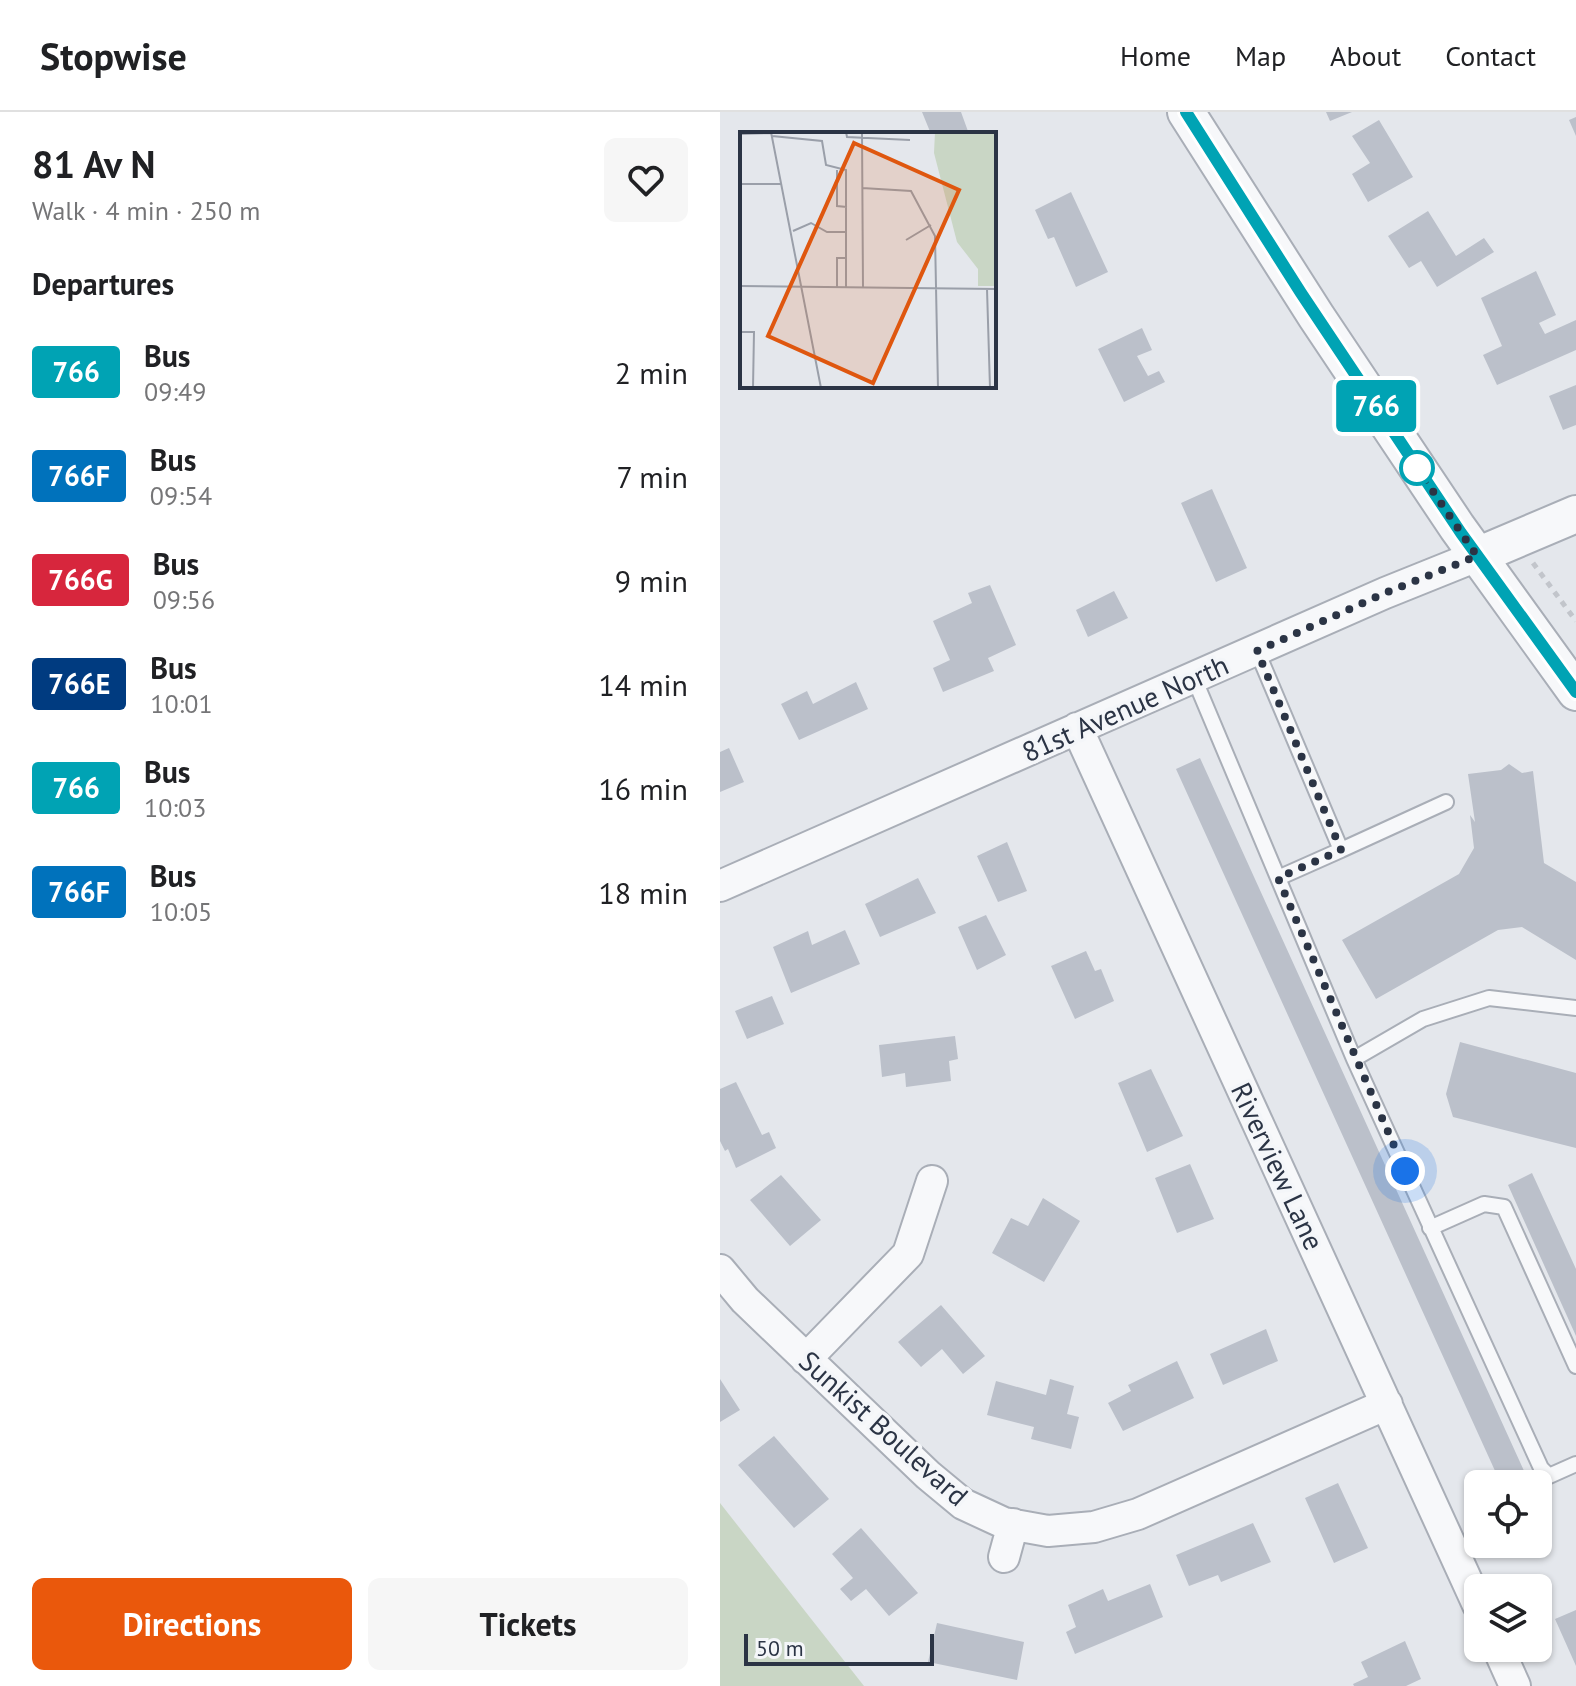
<!DOCTYPE html>
<html lang="en">
<head>
<meta charset="utf-8">
<style>
	body { margin:0; font-family:"PT Sans",sans-serif; background:#f6f6f6; color:#202124; height:100vh; display:flex; flex-direction:column; font-size:30px; white-space:nowrap }
	* { box-sizing:border-box; margin:0 }
	p { font-size:26px; color:#757577 }
	.icon { flex:none; width:44px; height:44px; fill:none; stroke:currentColor; stroke-width:2; stroke-linecap:round; stroke-linejoin:round }
	.map { position:relative; flex:1; overflow:hidden }
	.sheet { display:flex; flex-direction:column; background:#fff; width:720px }
	.sheet>* { flex:none }
	.badge { padding:0 16px; border-radius:6px; font-size:28px; line-height:52px }
	.controls { position:absolute; left:744px; top:1358px; display:grid; gap:16px }
	.controls a { display:grid; place-items:center; width:88px; height:88px; border-radius:12px; background:#fff; box-shadow:0 2px 6px #0004; font-size:40px }
	.scale { position:absolute; left:24px; bottom:20px; width:190px; box-sizing:border-box; padding-left:8px; border:4px solid #2b3445; border-top:0; font-size:22px; line-height:28px; white-space:nowrap; color:#2b3445; -webkit-text-stroke:6px #f4f6f9; paint-order:stroke }
	.you { position:absolute; width:40px; height:40px; margin:-20px; border:6px solid #fff; border-radius:50%; background:#1a73e8; box-shadow:0 0 0 12px #1a73e833 }
	.map>.badge { position:absolute; translate:-50% -50%; box-shadow:0 0 0 4px #fff }
	h2 { padding:0 32px; font-size:30px; line-height:72px }
	.round { display:grid; place-items:center; flex:none; width:84px; height:84px; border-radius:12px; background:#f6f6f6 }
	.headline { display:flex; align-items:center; justify-content:space-between; height:136px; padding:0 32px }
	h1 { font-size:38px; font-weight:700; line-height:60px }
	.action { display:flex; gap:16px; margin-top:auto; padding:16px 32px }
	.action a { flex:1; height:92px; border-radius:12px; background:#ea580c; color:#fff; font-size:32px; font-weight:700; line-height:92px; text-align:center }
	.action a+a { background:#f6f6f6; color:#202124 }
	ul { padding:0; list-style:none }
	li { display:flex; align-items:center; gap:24px; height:104px; padding:0 32px }
	li div { flex:1 }
	li b { display:block; font-size:30px }
	li em { font-style:normal }
	li .badge { min-width:88px; font-weight:700; text-align:center }
	header { display:flex; align-items:center; gap:48px; box-sizing:border-box; height:112px; padding:0 40px; background:#fff; border-bottom:2px solid #e0e0e0 }
	header strong { font-size:38px }
	nav { display:flex; gap:44px; margin-inline-start:auto; font-size:28px }
	main { display:flex; flex:1; min-height:0 }
	.map>svg:first-child { display:block }
</style>
</head>
<body>
<header>
<strong>Stopwise</strong>
<nav><a>Home</a><a>Map</a><a>About</a><a>Contact</a></nav>
</header>
<main>
<section class="sheet">
<div class="headline"><div><h1>81 Av N</h1><p>Walk · 4 min · 250 m</p></div><a class="round"><svg class="icon" aria-label="heart" viewBox="0 0 24 24"><path d="M12 20l-8-8c-3-5 5-10 8-4 3-6 11-1 8 4z"/></svg></a></div>
<h2>Departures</h2>
<ul>
<li><span class="badge" style="background:#00a3b4;color:#fff">766</span><div><b>Bus</b><p>09:49</p></div><em>2 min</em></li>
<li><span class="badge" style="background:#0072bc;color:#fff">766F</span><div><b>Bus</b><p>09:54</p></div><em>7 min</em></li>
<li><span class="badge" style="background:#d7263d;color:#fff">766G</span><div><b>Bus</b><p>09:56</p></div><em>9 min</em></li>
<li><span class="badge" style="background:#003b80;color:#fff">766E</span><div><b>Bus</b><p>10:01</p></div><em>14 min</em></li>
<li><span class="badge" style="background:#00a3b4;color:#fff">766</span><div><b>Bus</b><p>10:03</p></div><em>16 min</em></li>
<li><span class="badge" style="background:#0072bc;color:#fff">766F</span><div><b>Bus</b><p>10:05</p></div><em>18 min</em></li>
</ul>
<div class="action"><a>Directions</a><a>Tickets</a></div>
</section>
<div class="map">
<svg width="856" height="1574" viewBox="0 0 856 1574">
	<rect width="100%" height="100%" fill="#e4e7ec"/>
	<path fill="#c9d6c5" d="M0 1391 144 1574H0Z"/>
	<path fill="#bbc0ca" d="M202 0H241L249 22H211Z
		M606 0H632L610 9Z
		M856 5V24L849 8Z
		M659 8 693 65 648 90 632 62 650 51 632 24Z
		M351 80 388 160 356 175 334 125 328 127 315 98Z
		M708 99 736 144 764 126 774 140 717 175 701 149 689 156 668 124Z
		M816 159 836 203 819 211 825 222 856 208V238L777 273 763 243 782 234 761 186Z
		M422 216 432 238 417 244 428 264 439 259 445 270 404 290 378 237Z
		M856 273V313L843 318 829 284Z
		M492 377 527 456 496 470 461 391Z
		M270 473 296 533 268 546 274 559 223 580 213 556 230 548 213 509 252 491 248 481Z
		M394 479 408 506 368 525 356 498Z
		M136 570 148 597 79 628 61 592 87 579 93 592Z
		M9 636 24 670 0 680V640Z
		M480 646 810 1372H781L456 657Z
		M789 652 802 661 813 659 824 751 856 770V848L802 815 778 818 656 887 622 828 739 762 754 736 750 703 755 710 748 662 781 658Z
		M287 730 307 779 278 790 257 744Z
		M198 766 216 801 160 825 145 792Z
		M266 803 286 843 257 858 238 815Z
		M125 818 140 852 71 881 53 835 88 819 92 833Z
		M366 839 375 859 381 857 394 889 355 907 331 854Z
		M52 884 64 912 27 927 15 899Z
		M235 924 238 947 229 949 231 969 186 975 185 961 162 965 159 933Z
		M740 930 856 961V1036L733 1005 726 982Z
		M431 957 463 1024 427 1040 398 971Z
		M16 970 42 1023 49 1020 56 1036 16 1056 8 1037 5 1039 0 1029V977Z
		M470 1052 494 1107 457 1121 435 1066Z
		M812 1061 856 1157V1224L788 1073Z
		M61 1063 101 1108 70 1134 30 1088Z
		M323 1086 360 1109 324 1170 272 1141 291 1106 308 1114Z
		M221 1193 265 1244 243 1262 222 1237 201 1255 178 1230Z
		M546 1217 558 1249 503 1273 490 1242Z
		M457 1249 474 1286 403 1319 388 1291 411 1279 408 1273Z
		M0 1267 20 1298 0 1310Z
		M330 1267 354 1274 347 1302 359 1305 351 1337 311 1327 314 1315 267 1303 276 1269 326 1283Z
		M54 1324 109 1387 74 1416 18 1353Z
		M618 1371 648 1436 614 1451 585 1386Z
		M533 1411 551 1450 501 1470 498 1463 469 1474 456 1443Z
		M141 1416 198 1481 169 1504 146 1477 131 1489 120 1477 133 1466 112 1442Z
		M430 1472 443 1505 355 1542 346 1520 356 1515 348 1493 383 1477 388 1489Z
		M856 1498V1554L835 1507Z
		M217 1511 304 1530 297 1568 208 1550Z
		M685 1529 701 1567 686 1574H634L633 1572 648 1565 641 1550Z"/>
	<g fill="none" stroke-linecap="round" stroke-linejoin="round">
		<defs>
			<path id="service" d="M537 539 621 738 558 766
				M474 566 634 947 821 1356 829 1364 856 1352
				M621 738 726 690
				M634 947 703 907 769 886 856 896
				M710 1116 764 1092 784 1095 856 1254"/>
			<path id="minor" d="M357 616 758 1493
				M0 774 665 481 757 444
				M0 1158 25 1188 208 1363 243 1392 284 1411 328 1419 374 1415 418 1402 667 1292
				M86 1247 188 1142 212 1069
				M284 1445 293 1412
				M778 1536 795 1574"/>
			<path id="tertiary" d="M466 0 596 204 737 415 856 580
				M757 444 856 402"/>
		</defs>
		<use href="#service" stroke="#a9aeb7" stroke-width="18"/>
		<use href="#minor" stroke="#a9aeb7" stroke-width="34"/>
		<use href="#tertiary" stroke="#a9aeb7" stroke-width="40"/>
		<path stroke="#c2c5cb" stroke-width="5" stroke-dasharray="6 6" stroke-linecap="butt" d="M813 451 856 509"/>
		<use href="#service" stroke="#f7f8fa" stroke-width="14"/>
		<use href="#minor" stroke="#f7f8fa" stroke-width="30"/>
		<use href="#tertiary" stroke="#f7f8fa" stroke-width="36"/>
	</g>
	<g fill="none" stroke-linecap="round" stroke-linejoin="round">
		<defs>
			<path id="line" d="M466 0 581 181 741 421 856 580"/>
		</defs>
		<use href="#line" stroke="#fff" stroke-width="18"/>
		<use href="#line" stroke="#00a3b4" stroke-width="12"/>
		<path stroke="#2b3445" stroke-width="8" stroke-dasharray="0 14.4" d="M685 1059 558 766 621 738 537 539 665 481 757 444 697 356"/>
	</g>
	<circle fill="#fff" stroke="#00a3b4" stroke-width="4" cx="697" cy="356" r="16"/>
	<g text-anchor="middle" dominant-baseline="central" stroke-width="7" stroke-linejoin="round" paint-order="stroke">
		<g font-size="28" fill="#2b3445" stroke="#f4f6f9">
			<text transform="translate(405 596) rotate(-24)">81st Avenue North</text>
			<text transform="translate(558 1054) rotate(65)">Riverview Lane</text>
			<text transform="translate(164 1316) rotate(42)">Sunkist Boulevard</text>
		</g>
	</g>
	<g transform="translate(20 20)">
		<rect width="256" height="256" fill="#e4e7ec"/>
		<path d="M195 0H256V154H238V137L217 110 194 21Z" fill="#c9d6c5"/>
		<path fill="none" stroke="#9a9fa9" stroke-width="2" d="M31 0 81 256M106 0 107 5 170 8M122 0 123 156M0 2 31 1M32 4 82 9 86 33 106 38V156M97 38V74L107 75M0 52H42M122 56 171 59 195 104 198 256M53 99 71 91 87 100H107M166 108 191 93M0 154 256 157M97 155V126H107M247 157 250 256M0 200H14L13 256"/>
		<path fill="#df570f" fill-opacity="0.15" stroke="#df570f" stroke-width="4" d="M114 11 219 58 133 251 28 204Z"/>
		<rect width="256" height="256" fill="none" stroke="#2b3445" stroke-width="4"/>
	</g>
</svg>
<div class="controls">
<a><svg class="icon" aria-label="locate" viewBox="0 0 24 24"><circle cx="12" cy="12" r="6"/><path d="M12 2v4M12 18v4M2 12h4M18 12h4"/></svg></a>
<a><svg class="icon" aria-label="layers" viewBox="0 0 24 24"><path d="M12 4l9 5-9 5-9-5zM3 14l9 5 9-5"/></svg></a>
</div>
<div class="scale">50 m</div>
<div class="you" style="left:685px;top:1059px"></div>
<b class="badge" style="left:656px;top:294px;background:#00a3b4;color:#fff">766</b>
</div>
</main>
</body>
</html>
